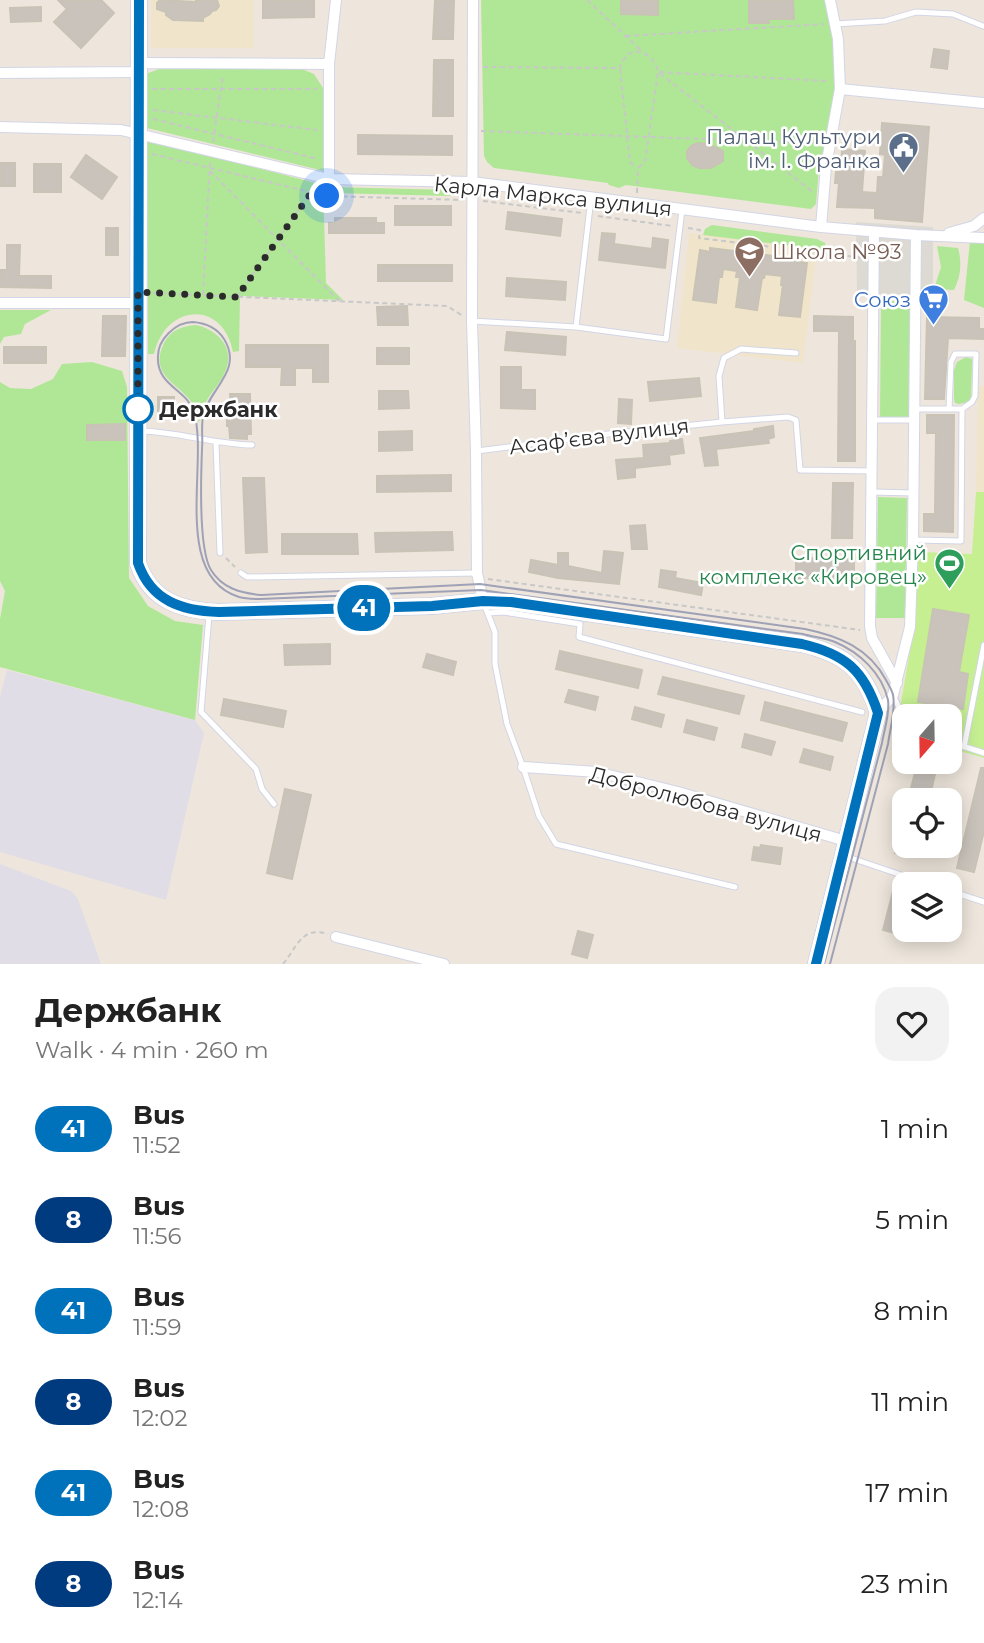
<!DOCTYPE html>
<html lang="en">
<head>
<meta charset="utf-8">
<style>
	body { margin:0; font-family:Montserrat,sans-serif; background:#f2f2f2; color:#222; height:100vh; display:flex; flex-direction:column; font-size:26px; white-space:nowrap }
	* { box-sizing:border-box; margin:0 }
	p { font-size:23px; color:#767676 }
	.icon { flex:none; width:38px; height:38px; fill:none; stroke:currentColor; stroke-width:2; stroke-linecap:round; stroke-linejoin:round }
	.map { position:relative; height:964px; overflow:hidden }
	.details { display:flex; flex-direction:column; background:#fff; flex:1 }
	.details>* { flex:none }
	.badge { padding:0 14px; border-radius:23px; font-size:24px; line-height:46px }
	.needle { width:46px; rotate:200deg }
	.controls { position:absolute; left:892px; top:704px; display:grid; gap:14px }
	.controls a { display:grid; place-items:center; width:70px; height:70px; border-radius:14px; background:#fff; box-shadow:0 4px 18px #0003; font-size:35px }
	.you { position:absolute; width:35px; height:35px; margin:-18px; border:5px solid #fff; border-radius:50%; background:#1a73e8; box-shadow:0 0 0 10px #1a73e833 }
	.map>.badge { position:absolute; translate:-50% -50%; box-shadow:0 0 0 4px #fff }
	.round { display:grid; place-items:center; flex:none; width:74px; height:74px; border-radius:21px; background:#f2f2f2 }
	.head { display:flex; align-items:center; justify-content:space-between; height:119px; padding:0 35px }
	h1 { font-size:33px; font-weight:700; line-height:52px }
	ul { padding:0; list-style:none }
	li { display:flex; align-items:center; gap:21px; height:91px; padding:0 35px }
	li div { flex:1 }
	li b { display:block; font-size:26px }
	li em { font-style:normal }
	li .badge { min-width:77px; font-weight:700; text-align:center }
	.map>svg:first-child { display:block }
</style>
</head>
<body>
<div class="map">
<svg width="984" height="964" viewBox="0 0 984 964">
	<rect width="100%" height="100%" fill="#eee6dc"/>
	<path fill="#e0dde6" d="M7 670 195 720 204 733 166 900 0 852V697Z
		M0 864 71 891 78 899 101 964H0Z"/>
	<path fill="#f0e5cb" d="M151 0H254V48H151Z
		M689 233 817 249 803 363 677 348Z
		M978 386H984V492H976Z"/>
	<path fill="#b0e796" d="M481 0H825L834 48V106L819 168 816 204 811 209 626 185 619 188 609 185 608 183 494 168 487 162 484 156Z
		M159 69H302L314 74 323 88 324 171 147 128 146 74Z
		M147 139 323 185 326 283 343 300 240 296 239 351 233 352C223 300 166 303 154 354H148Z
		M331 187 450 190V196L331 193Z
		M712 225 817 239 825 243 826 250 703 235 705 229Z
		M970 241 984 242V308L964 300Z
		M937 246 958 248C962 262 961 276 954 290L934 289 941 267Z
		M881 301H912L911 418 880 417Z
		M0 310H51L25 324 21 334 4 337 0 344Z
		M196 325C219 330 237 350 224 374 220 384 211 392 206 402 203 409 201 416 199 423 197 416 196 409 192 403 179 383 148 376 164 343 171 330 182 326 196 325Z
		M966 357 972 359V362L971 399 969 402 959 404 955 403 954 400V370L957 362Z
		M92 362 122 371 127 387 129 578 148 606 175 621 203 625 195 720 0 667V619L5 591 0 581V382L10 388 31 389 53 379 62 364Z
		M878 497 907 498 905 618H876Z"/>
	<path fill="#c5ef91" d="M976 492H984V758L950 748V716H905V734L896 731 914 628 918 552 972 554Z"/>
	<path fill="#dddad4" d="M856 222 933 227V295L857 294Z"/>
	<path fill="#c9c3bc" stroke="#c9c3b6" stroke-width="2" d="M58 0H101L114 13 81 48 54 22 67 9Z
		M160 0 196 2V0H217L219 6 216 10 212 11 210 14 203 18V21L173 20 166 15V12L157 9V3Z
		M263 0H314V17L263 18Z
		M435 0H454L453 39H433Z
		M621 0H658V15L621 14Z
		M749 0H793L794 19H769V23H749Z
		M41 7V21L11 22 10 8Z
		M934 49 949 51 947 69 931 67Z
		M434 60H453V116H433Z
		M882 123 929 127 922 222 875 218V208L837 207 839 183H835L836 172H840L842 151H844V149L865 151 862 192 877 193 878 177H883L885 155 880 154Z
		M358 135 452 136V155L358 154Z
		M697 143 708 144 723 151V161L711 168H699L692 165 687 158V151L691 146Z
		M86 155 117 177 102 199 71 177Z
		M0 163H15V186H0Z
		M34 164H61V192H34Z
		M395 206H451V225H395Z
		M508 212 562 219 560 236 506 229Z
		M335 218H376V223H384V233H329V223H335Z
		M106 228H118V255H106Z
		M602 233 615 234 614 244 652 249 653 238 668 240 665 268 599 260Z
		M7 245H20L19 276H51V288L0 287V270H7Z
		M710 248 798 259V262L807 263 800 317 779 315 783 285H781L782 276 765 274 764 278H762L757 310 736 307 740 277H736L737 271 723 269 722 277H719L716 303 693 300 700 250 710 252Z
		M378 265H452V281H378Z
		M507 278 566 282 565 300 506 296Z
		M407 306 408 325H378L377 307Z
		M103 316H126L125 356H102Z
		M814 316 853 317V341H855V461H838L839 331H814Z
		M927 317 979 318V329H984V339L948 338 944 399H925Z
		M507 332 566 337 565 355 505 350Z
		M246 345H328V382H313V368H295V385H281L282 367H246Z
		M4 347H46V363H4Z
		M377 348H409V364H377Z
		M501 367H521V390H535V409L501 408Z
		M699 378 701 396 650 401 648 382Z
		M379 391H408L409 408 379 409Z
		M230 394H250L251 434H247V439L230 438 229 426H227V405H231Z
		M158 397H174V417H158Z
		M619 399 632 400 631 424 618 423Z
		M927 415H954L953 532 924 531V514H935L936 433H927Z
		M125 424V440H87V425Z
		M773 426 774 437 768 439 769 443 716 449 718 465 705 466 700 438 754 431V429Z
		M412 431V450L379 451V432Z
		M682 439 684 453 669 455 670 464 635 468V477L618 479 616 460 644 458 643 445 670 443V441Z
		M451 475V491L377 492V476Z
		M243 478H264L267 552 246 553Z
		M833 483H853L852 538H832Z
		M645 525 647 549H632L630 526Z
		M452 532 453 550 376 552 375 533Z
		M282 534H357L358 554H282Z
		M604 551 623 553 619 584 558 578 529 572 531 560 558 565V553H568V566L602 573Z
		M796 558 854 559V579L796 578Z
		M661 570 676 572 675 578 703 583 701 595 659 587Z
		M933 609 969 615 959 672 968 674 963 709 918 702Z
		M330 644V664L285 665 284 645Z
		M560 651 642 670 638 688 556 669Z
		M427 654 456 662 453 675 423 667Z
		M663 677 744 696 739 714 658 694Z
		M569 690 598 697 595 710 565 702Z
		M224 699 286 711 283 727 221 715Z
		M765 702 847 723 842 741 761 720Z
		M635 707 664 715 661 727 632 719Z
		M687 720 717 728 714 740 684 732Z
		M745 734 775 742 771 755 742 747Z
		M804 749 833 757 830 770 800 762Z
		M918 761H938L929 800H908Z
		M981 768H984V831L974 872 957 868Z
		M285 789 311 795 292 879 267 873Z
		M902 826H905V845H918L915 857 895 853Z
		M761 845 782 848 780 864 752 860 754 847 760 848Z
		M896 880 905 882V927L903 935 883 930Z
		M578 931 593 935 587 958 572 954Z"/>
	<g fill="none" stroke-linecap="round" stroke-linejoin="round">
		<defs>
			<path id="service" d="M835 24 885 21 916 12 953 14 983 26
				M591 198 576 327 666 339 682 210
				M472 321 576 327
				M949 409 951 362 955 354H976L975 396 972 402 962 409
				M873 420H915
				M722 422 788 417 796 420 800 470 872 471
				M141 431C179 432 213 444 252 445
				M216 443 220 553
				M477 451 616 433 722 422 719 376 724 358 741 349 796 353
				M872 492 914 493
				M913 540 961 541 962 409H915
				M241 573 247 577 477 573
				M484 604 495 632V664L507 724 523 767 539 816 556 844 735 887
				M488 613 504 612 580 624 579 637 862 712
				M209 615 201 712 256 769 262 789 274 804
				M893 695 905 720
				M950 742 984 753
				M964 747 984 645
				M845 856 928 884
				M950 891 984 902"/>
			<path id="minor" d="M473 0 472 321 476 452 477 573 483 601
				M139 63 329 64
				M0 73 139 72
				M840 89 984 103
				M0 127 121 130 329 179 472 182 821 227 916 235 984 238
				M329 179V64L336 0
				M821 227 826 166 840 89 838 39 830 0
				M874 232 870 626 872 638 897 683
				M949 233 974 226 984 218
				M0 303H138
				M878 713 893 695 910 627 913 540 916 235
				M523 767 597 772 678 792 846 841
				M336 937 444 964"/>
			<path id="secondary" d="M139 0 138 563C150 601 183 611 219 612L432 606 483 601 511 602 802 644C845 654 865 670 878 713L816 964"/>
		</defs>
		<use href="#service" stroke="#d2d5e5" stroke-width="7"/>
		<use href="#minor" stroke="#d2d5e5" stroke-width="12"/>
		<use href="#secondary" stroke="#d2d5e5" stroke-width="18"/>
		<path stroke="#c8c8c8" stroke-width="2" stroke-dasharray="5 3.5" stroke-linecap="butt" d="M587 0 643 52
			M626 36 824 24
			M483 67 620 68C620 67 623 59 625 58 636 43 655 56 658 72L828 81
			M620 69 630 162 637 168
			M152 89H317
			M153 110 317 130
			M153 119 318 159
			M481 131 818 143
			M213 142 223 75
			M152 154 327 196 464 200
			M210 171 339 301
			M637 193 638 168 645 162 658 72 814 193
			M483 201 582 213
			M598 216 672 226
			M688 228 700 230 699 238 864 258
			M153 293 447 306 463 316
			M203 295 210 162
			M237 297 316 185
			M226 558 235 567
			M488 579 860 630
			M283 964C298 946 301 926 328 934"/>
		<use href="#service" stroke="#fff" stroke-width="5"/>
		<use href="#minor" stroke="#fff" stroke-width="10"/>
		<use href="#secondary" stroke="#fff" stroke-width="16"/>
		<path stroke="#9fa2b6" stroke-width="2" d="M824 964 882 743C884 730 890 714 888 700 882 673 859 652 835 642 825 638 813 637 803 634L481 590 260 599C254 599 246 599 239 597 171 576 209 463 194 412 187 389 156 386 158 356 158 340 175 322 193 322 206 323 217 328 224 339 244 371 208 389 203 417 201 427 203 438 202 449 201 475 198 549 211 570 222 588 240 593 261 595L480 584 805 629C839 636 869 648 886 680 888 684 892 690 893 695 896 710 890 729 888 744L830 964"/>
	</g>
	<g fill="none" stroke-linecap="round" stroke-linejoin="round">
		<defs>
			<path id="line" d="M139 0 138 563C151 601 182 611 219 612L432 606 483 601 511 602 802 644C845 654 864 670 878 713L816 964"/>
		</defs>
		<use href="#line" stroke="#fff" stroke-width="16"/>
		<use href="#line" stroke="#0072bc" stroke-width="10"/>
		<path stroke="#2b2b2b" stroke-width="7" stroke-dasharray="0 12.6" d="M138 409V292L237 297 311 193 327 196"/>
	</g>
	<defs>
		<symbol id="civic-pin" viewBox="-11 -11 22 30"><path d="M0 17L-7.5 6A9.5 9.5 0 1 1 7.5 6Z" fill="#5c6f8a" stroke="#fff"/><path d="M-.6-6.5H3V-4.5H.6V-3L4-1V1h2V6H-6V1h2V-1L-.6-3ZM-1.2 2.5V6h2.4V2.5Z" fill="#fff"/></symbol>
		<symbol id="school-pin" viewBox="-11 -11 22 30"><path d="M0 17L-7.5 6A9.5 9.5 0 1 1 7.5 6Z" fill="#8d6e63" stroke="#fff"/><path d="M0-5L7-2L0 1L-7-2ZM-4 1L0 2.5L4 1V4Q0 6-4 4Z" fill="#fff"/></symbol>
		<symbol id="supermarket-pin" viewBox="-11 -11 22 30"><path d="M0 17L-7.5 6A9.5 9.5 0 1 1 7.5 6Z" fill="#3f7fe0" stroke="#fff"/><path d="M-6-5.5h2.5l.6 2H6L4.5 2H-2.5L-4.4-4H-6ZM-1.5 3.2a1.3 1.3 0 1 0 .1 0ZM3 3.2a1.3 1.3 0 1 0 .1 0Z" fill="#fff"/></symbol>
		<symbol id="stadium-pin" viewBox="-11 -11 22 30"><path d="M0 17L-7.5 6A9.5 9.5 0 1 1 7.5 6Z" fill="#2e9e5b" stroke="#fff"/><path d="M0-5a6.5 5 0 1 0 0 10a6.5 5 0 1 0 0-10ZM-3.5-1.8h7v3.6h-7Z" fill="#fff"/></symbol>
	</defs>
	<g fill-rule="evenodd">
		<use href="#civic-pin" x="886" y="130" width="35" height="47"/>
		<use href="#school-pin" x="732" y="234" width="35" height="47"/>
		<use href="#supermarket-pin" x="916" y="282" width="35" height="47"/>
		<use href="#stadium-pin" x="932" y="546" width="35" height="47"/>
	</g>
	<circle fill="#fff" stroke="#0072bc" stroke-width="3.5" cx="138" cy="409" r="14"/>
	<g text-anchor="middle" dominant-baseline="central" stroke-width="5" stroke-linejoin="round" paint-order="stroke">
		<g font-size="21" fill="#4e5e75" stroke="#fff" text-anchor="end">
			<text x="881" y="136">Палац Культури<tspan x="881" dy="24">ім. І. Франка</tspan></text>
		</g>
		<g font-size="21" fill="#2b2b2b" stroke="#fff">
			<text transform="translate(553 196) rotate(6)">Карла Маркса вулиця</text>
			<text transform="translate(599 436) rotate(-7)">Асаф’єва вулиця</text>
			<text transform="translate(706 804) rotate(15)">Добролюбова вулиця</text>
		</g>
		<g font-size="21" fill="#785e54" stroke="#fff" text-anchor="start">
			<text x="772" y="251">Школа №93</text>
		</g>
		<g font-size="21" fill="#366cbe" stroke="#fff" text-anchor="end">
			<text x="911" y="299">Союз</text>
		</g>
		<g font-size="21" font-weight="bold" fill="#2b2b2b" stroke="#fff" text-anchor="start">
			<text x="159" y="409">Держбанк</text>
		</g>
		<g font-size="21" fill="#27864d" stroke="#fff" text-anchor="end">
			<text x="927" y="552">Cпортивний<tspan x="927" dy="24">комплекс «Кировец»</tspan></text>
		</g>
	</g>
</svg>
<div class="controls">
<a><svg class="needle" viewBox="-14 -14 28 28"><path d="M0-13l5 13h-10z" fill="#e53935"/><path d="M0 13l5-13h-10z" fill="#767676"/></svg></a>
<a><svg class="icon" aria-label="locate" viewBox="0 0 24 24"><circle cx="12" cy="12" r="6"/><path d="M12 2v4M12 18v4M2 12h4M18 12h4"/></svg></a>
<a><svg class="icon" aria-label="layers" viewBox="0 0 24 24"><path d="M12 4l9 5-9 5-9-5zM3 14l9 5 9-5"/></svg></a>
</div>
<div class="you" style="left:327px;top:196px"></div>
<b class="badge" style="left:364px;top:608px;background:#0072bc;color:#fff">41</b>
</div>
<section class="details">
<div class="head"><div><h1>Держбанк</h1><p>Walk · 4 min · 260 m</p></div><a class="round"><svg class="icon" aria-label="heart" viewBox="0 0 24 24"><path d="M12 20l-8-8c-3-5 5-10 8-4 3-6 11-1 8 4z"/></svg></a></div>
<ul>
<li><span class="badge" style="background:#0072bc;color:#fff">41</span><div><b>Bus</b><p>11:52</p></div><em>1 min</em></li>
<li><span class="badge" style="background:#003b80;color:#fff">8</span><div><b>Bus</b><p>11:56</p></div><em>5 min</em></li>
<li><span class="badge" style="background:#0072bc;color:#fff">41</span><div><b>Bus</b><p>11:59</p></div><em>8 min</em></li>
<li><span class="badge" style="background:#003b80;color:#fff">8</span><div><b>Bus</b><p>12:02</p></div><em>11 min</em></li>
<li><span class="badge" style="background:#0072bc;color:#fff">41</span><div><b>Bus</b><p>12:08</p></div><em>17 min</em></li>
<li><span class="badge" style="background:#003b80;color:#fff">8</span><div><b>Bus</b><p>12:14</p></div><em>23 min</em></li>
</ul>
</section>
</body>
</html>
